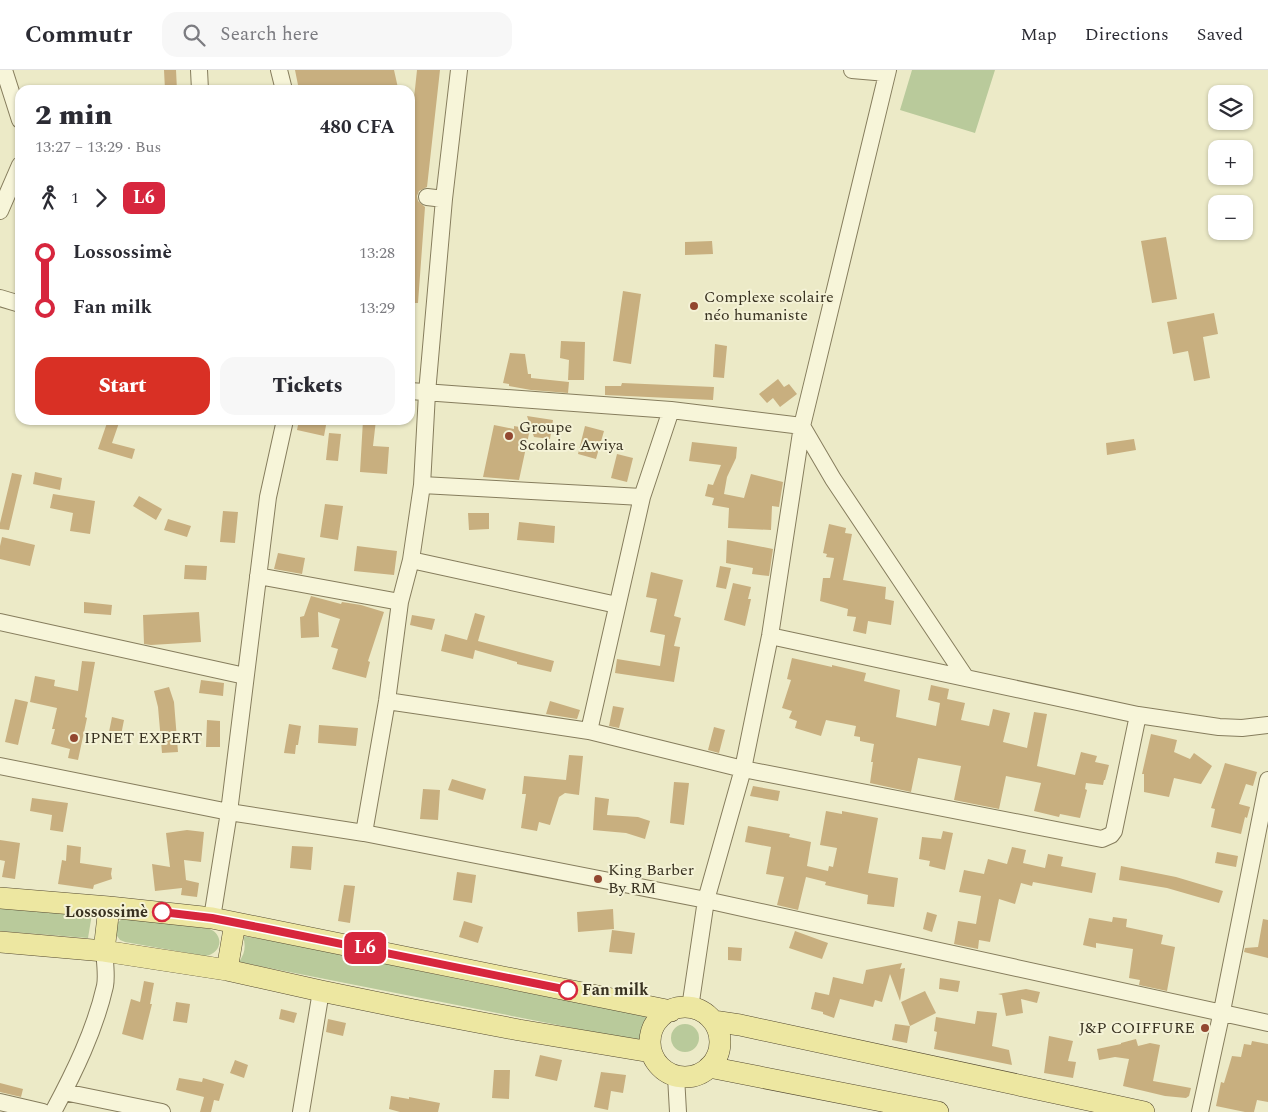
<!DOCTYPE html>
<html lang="en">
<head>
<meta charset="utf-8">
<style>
	body { margin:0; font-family:Spectral,serif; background:#f7f7f7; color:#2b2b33; height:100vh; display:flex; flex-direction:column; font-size:19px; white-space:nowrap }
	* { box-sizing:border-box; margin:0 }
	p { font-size:16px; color:#7c7c81 }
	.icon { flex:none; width:28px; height:28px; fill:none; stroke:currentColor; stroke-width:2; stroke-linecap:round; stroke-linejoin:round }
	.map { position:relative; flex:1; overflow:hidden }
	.details { position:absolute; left:15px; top:15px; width:400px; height:340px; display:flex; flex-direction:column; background:#fff; border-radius:15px; box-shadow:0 1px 4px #0004 }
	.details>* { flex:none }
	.badge { padding:0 10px; border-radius:8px; font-size:18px; line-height:32px }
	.buttons { position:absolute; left:1208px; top:15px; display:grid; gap:10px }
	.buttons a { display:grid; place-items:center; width:45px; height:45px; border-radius:10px; background:#fff; box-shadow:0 1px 4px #0004; font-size:25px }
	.map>.badge { position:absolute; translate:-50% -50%; box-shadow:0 0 0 2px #fff }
	.legs { display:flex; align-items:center; gap:8px; height:55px; padding:0 20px; font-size:16px }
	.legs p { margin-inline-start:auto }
	.headline { display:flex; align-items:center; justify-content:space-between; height:85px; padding:0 20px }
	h1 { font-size:28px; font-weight:800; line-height:38px }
	.primary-button { display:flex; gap:10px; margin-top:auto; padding:10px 20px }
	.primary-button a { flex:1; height:58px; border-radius:15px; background:#d93025; color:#fff; font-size:20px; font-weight:800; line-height:58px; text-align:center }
	.primary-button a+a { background:#f7f7f7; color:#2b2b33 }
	ul { padding:0 20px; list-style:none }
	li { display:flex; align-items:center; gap:18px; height:55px; font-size:19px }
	li i { display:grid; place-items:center; width:8px; height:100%; margin:0 6px; background:currentColor }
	li i::after { content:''; width:12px; height:12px; margin:-6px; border:4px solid; border-radius:50%; background:#fff }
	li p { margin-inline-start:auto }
	li:first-child i { background:linear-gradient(#0000 50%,currentColor 0) }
	li:last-child i { background:linear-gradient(currentColor 50%,#0000 0) }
	header { display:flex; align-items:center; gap:30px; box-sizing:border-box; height:70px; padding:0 25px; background:#fff; border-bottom:1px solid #e1e1e2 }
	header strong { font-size:24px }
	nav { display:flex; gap:28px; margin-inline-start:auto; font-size:18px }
	.search { width:350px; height:45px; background:#f7f7f7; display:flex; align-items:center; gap:12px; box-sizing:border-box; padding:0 18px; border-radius:15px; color:#7c7c81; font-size:19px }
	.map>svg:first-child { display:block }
</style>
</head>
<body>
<header>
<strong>Commutr</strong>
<div class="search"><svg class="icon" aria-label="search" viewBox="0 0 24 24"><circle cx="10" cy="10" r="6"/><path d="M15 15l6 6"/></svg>Search here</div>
<nav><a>Map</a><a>Directions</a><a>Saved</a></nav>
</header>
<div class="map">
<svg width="1268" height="1042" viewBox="0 0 1268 1042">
	<rect width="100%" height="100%" fill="#eceac7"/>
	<path fill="#b9ca9b" d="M912 0H995L975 63 900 40Z
		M0 838 92 844 88 868 0 861Z
		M123 848 154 850 210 859C225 866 221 884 205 886L125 872 120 870 115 863 116 854Z
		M243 866 302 876 467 911 653 947C644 954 642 964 648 974L598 963 239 892C245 883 246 877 243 866Z
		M671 968a14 14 0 1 1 28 0a14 14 0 1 1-28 0Z"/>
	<path fill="#c8af7f" d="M164 0H176L177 20H165Z
		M295 0H394L398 18 387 20H299Z
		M417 0H440L427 117 419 121 417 126 418 131 425 137 418 233H410V66Z
		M1166 167 1177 229 1152 233 1141 171Z
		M712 171 713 184 685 185V172Z
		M623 221 641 224 631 294 613 291Z
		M1214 243 1218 264 1203 267 1210 308 1194 311 1188 281 1173 284 1167 252Z
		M561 271 585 272 584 310H568L569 290 560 288Z
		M715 274 727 276 724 308 713 307Z
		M510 283 525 284 528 304H531V308L569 312 568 323 531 320 509 316V314L503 313Z
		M778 309 784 317 789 314 797 324 780 337 773 328 767 333 759 324Z
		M622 313 714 317 713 330 605 325V316H621Z
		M527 346 553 350 550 369 534 367Z
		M108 350H120L112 373 135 379 132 389 98 379Z
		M299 350H327L324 366 297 360Z
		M363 350H376L373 376 389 377 387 404 360 402Z
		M494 355 514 359V356L530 359 519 410 483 407Z
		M585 356 604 361 596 389 578 384Z
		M329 363 341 364 338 391 326 390Z
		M1134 369 1136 380 1107 385 1106 373Z
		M692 372 737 377 736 388 727 407 724 424 744 428 751 404 783 412 779 437 772 436 771 460 728 458 729 438 712 435 714 428 705 426 708 414 713 415 721 395 689 391Z
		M617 384 633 388 627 412 611 408Z
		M35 402 62 408 60 420 33 414Z
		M12 403 22 405 9 460 0 459V453Z
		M53 424 95 431 90 464 70 461 73 443 50 438Z
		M139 426 162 439 156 450 133 436Z
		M325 434 343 436 338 470 320 467Z
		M223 441 238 442 235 473 220 472Z
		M468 443H489V459L469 460Z
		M168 449 191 456 187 467 164 460Z
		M519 452 555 456 554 473 517 470Z
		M829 454 846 458 845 463 852 464 843 510 886 517 885 529 894 531 891 555 868 551 866 564 853 561 856 547 847 546 848 539 820 531 823 508H830L834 488 826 487 827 484 823 483Z
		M2 467 35 475 30 496 0 489V476Z
		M727 470 773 479 769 506 752 504 753 498 726 493Z
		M357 476 397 481 394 505 354 501Z
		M278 483 305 488 302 504 274 499Z
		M185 495 207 496 206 510 184 509Z
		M720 496 731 498 726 519 716 517Z
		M651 502 683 510 674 546 681 548 674 576 680 577 674 612 615 603 617 589 660 596 665 565 650 562 657 529 646 527Z
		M733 513 751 517 748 529H751L745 556 724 550Z
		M311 526 341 534 342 532 361 535 384 542 368 591 370 592 366 608 332 599 338 579 331 577 340 549 318 542 319 567 301 568 300 547 304 546Z
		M84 532 112 535 111 545 84 543Z
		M199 542 201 572 151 575 144 574 143 545Z
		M475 543 485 546 478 571 554 591 551 602 517 594V592L475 580 473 589 441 581 445 564 467 570Z
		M412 545 435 549 432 560 410 555Z
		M792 588 832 597V595L866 603 864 611 900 620 896 647 936 656 940 633 928 630 931 615 949 619 947 629 965 633 961 650 989 656 993 639 1010 643 1003 672 1027 678 1034 642 1047 644 1037 696 1075 705 1081 682 1097 686 1095 692 1109 695 1105 710H1104L1103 715 1086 713 1085 719 1087 720 1080 748 1060 744 1059 747 1034 741 1041 713 1006 706 999 739 954 730 961 696 918 688 911 722 870 713 873 692H871L874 674 860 671V667L854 666 856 656 826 650 821 666 795 658 797 651 789 648 792 641 782 638 791 610 787 609Z
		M82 591 95 592 85 647 87 648 78 690 68 688 70 679 51 674 55 659H52L57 638 30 632 35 606 55 610 54 616 78 621Z
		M201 610 224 613 223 626 199 623Z
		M169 617 174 632 178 682 162 683 158 637 154 621Z
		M15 629 28 632 18 675 5 672Z
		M550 631 580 640 577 649 546 644Z
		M613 636 624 638 619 658 609 656Z
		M112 647 124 650 119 675 107 672Z
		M207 650 220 651V677H206Z
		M289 654 301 656 298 675H296L295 684 284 683Z
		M319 655 358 658 356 676 318 673Z
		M714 657 725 660 719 683 708 680Z
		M1151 664 1177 670 1174 682 1190 689 1194 683 1212 696 1201 714 1174 708 1169 727 1144 722V704H1142Z
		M569 685 583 686 579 725 565 723 559 727 550 755 539 752 537 761 521 758 526 724H522L524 706 566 710Z
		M1225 693 1257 702 1253 716 1246 714 1239 734 1250 737 1247 748 1245 747 1241 764 1211 757 1215 739 1211 738Z
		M452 709 486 719 483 730 448 720Z
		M674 712 689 713 684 755 670 753Z
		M753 716 780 721 778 731 750 726Z
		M423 719 440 720 438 750 420 749Z
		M595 727 609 729 607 745 638 747 650 751 645 769 626 763 593 760Z
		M32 728 68 733 63 762 50 760 52 745 30 741Z
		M826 741 842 744V741L878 748 868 803 898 808 894 837 867 834 868 825 825 815 826 812 806 807 798 840 777 835 784 807 766 804 771 777 745 772 748 756 790 764 789 767 811 772 807 796 828 801 829 796 833 797 837 778 820 775Z
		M187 760 204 762 201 792 184 790 186 810 199 813 197 827 181 825 182 818 155 821 152 794 170 797 166 763Z
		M943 761 953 763 945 800 929 796 930 791 919 789 922 767 941 769Z
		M0 770 20 773 15 809 2 807 5 791 0 790Z
		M67 775 81 777 80 793 112 798 111 804 112 809 94 815 93 819 58 814 62 790 66 791Z
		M292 776 313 777 311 800 290 798Z
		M1012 777 1026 780 1023 793 1045 798 1048 784 1063 787 1061 796 1096 803 1092 823 1033 812 1032 816 1021 813 1015 834 999 829 990 872 979 870 978 879 954 874 958 851 976 854 981 826 959 822 964 800 984 804 988 789 1007 794Z
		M1217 782 1238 786 1236 797 1215 793Z
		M1121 796 1176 807 1223 821 1219 833 1167 818 1119 810Z
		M457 802 476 805 472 833 453 830Z
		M344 815 355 816 350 853 338 851Z
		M613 839 614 859 578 862 577 842Z
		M927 842 937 845 932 862 923 859Z
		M1113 847 1127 849 1126 857 1163 865 1161 874 1175 877 1167 921 1139 915 1140 910 1129 908 1133 879 1096 873V878L1083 875 1089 848 1112 852Z
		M1263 849 1268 850V888L1244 882 1245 878 1258 877Z
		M464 851 483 857 478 873 459 867Z
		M612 860 635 863 632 884 609 882Z
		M795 861 828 873 822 889 789 878Z
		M728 877 742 878 741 891 728 890Z
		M902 893 900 899 905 898 900 931 890 904 882 932 875 930 873 937 840 929 834 948 823 944V942L811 939 815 922 829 925 833 907 863 914 866 900Z
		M940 908 960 911 958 922 939 919Z
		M144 911 154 913 150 934H152L143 970 122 964 131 929 140 932Z
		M1026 919 1040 922 1037 933 1021 929 1023 943 1006 946 1002 925 998 924Z
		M925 921 936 943 910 956 907 973 892 970 895 954 910 956 901 932Z
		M176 932 190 934 187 953 173 951Z
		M281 939 297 943 294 953 279 949Z
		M977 941 997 943 992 976 1009 980 1012 995 934 979 937 962 934 961 936 947 975 954Z
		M328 949 346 953 343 966 326 962Z
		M1049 966 1073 971 1068 991 1076 992 1073 1008 1044 1003Z
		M1136 969 1138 976 1150 973 1160 975 1153 1011 1191 1018 1189 1026 1186 1028 1165 1026 1123 1016 1129 989 1115 987 1099 990 1097 979 1121 974V973Z
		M1252 971 1268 974V1032L1257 1030 1254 1042H1245L1216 1036 1221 1012 1224 1013 1232 986 1241 987 1244 974 1251 975Z
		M540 985 562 990 557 1011 535 1006Z
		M235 990 248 995 244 1008 230 1003Z
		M494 1000H510L509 1029 492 1028Z
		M601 1002 626 1005 623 1023 611 1021 608 1040 594 1037Z
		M179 1008 202 1012 203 1008 224 1014 219 1031 214 1030 211 1042H200L204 1027 176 1020Z
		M0 1013 23 1019 21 1027 0 1022Z
		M391 1026 409 1029V1027L440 1033 438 1042H400L389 1039Z"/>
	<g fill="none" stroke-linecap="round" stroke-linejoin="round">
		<defs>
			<path id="minor" d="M4 0 20 50
				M199 0 200 20
				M279 0 284 20
				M852 0 887 3
				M427 127 444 129
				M0 141 20 95
				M0 228 20 234
				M410 321 671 340 802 356
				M802 356 833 409 966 608
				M422 415 642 427
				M411 490 617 535
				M258 506 400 532
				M0 552 245 606
				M770 566 1138 645 1219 657 1242 658 1268 655
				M387 631 589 661 743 699 1102 769 1111 765 1114 761 1138 645
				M589 661 642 427 671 340
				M0 696 229 742 364 763 706 830 1268 953
				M364 763 387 631 400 532 411 490 422 415 427 323 444 129 459 0
				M212 848 229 742 268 427 285 350
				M690 938 706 830 743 699 770 566 802 356 888 0
				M676 1006 678 1042
				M64 1022 162 1042
				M0 1032 43 1042
				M53 1042C74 1003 95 960 105 916 107 906 105 892 104 881
				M301 1042 321 921
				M1200 1042 1222 941 1268 710"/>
			<path id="major" d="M0 828 109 837 212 848 671 941
				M0 872 104 881 227 900 321 921 414 940 519 960 651 982
				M104 881 109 837
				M227 900 235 853
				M650 972a35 35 0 1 1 70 0a35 35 0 1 1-70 0Z
				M713 951 740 955 1144 1042
				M709 997 938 1042"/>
		</defs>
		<use href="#minor" stroke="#867d5d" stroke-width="18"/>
		<use href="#major" stroke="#554a31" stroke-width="22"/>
		<use href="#minor" stroke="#f7f5d9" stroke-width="16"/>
		<use href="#major" stroke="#ede7a1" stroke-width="21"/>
	</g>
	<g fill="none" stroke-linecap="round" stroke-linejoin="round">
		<defs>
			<path id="line-1" d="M162 842 212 848 263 858 568 920"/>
		</defs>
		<use href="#line-1" stroke="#fff" stroke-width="11"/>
		<use href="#line-1" stroke="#d7263d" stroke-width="8"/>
	</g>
	<g fill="#924730" stroke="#f4f2d6" stroke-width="2">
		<circle cx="694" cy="236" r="5"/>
		<circle cx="509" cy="366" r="5"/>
		<circle cx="74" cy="668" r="5"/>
		<circle cx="598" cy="809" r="5"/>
		<circle cx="1205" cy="958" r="5"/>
	</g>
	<g fill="#fff" stroke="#d7263d" stroke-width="2.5">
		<circle cx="162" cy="842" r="9"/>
		<circle cx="568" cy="920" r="9"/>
	</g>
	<g text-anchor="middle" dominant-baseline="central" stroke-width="4" stroke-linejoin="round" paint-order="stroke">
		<g font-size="16" fill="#383120" stroke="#f4f2d6" text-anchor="start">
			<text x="704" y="227">Complexe scolaire<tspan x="704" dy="18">néo humaniste</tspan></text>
			<text x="519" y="357">Groupe<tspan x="519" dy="18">Scolaire Awiya</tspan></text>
			<text x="84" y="668">IPNET EXPERT</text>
			<text x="608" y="800">King Barber<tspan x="608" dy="18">By RM</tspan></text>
			<text x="1195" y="958" text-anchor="end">J&amp;P COIFFURE</text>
		</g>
		<g font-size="16" font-weight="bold" fill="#383120" stroke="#f4f2d6" text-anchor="end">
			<text x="148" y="842">Lossossimè</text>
			<text x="582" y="920" text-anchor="start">Fan milk</text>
		</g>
	</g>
</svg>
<div class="buttons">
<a><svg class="icon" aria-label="layers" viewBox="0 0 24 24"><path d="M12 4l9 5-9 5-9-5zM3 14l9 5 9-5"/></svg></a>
<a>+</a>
<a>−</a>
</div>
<b class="badge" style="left:365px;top:878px;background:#d7263d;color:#fff">L6</b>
<section class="details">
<div class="headline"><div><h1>2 min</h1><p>13:27 – 13:29 · Bus</p></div><b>480 CFA</b></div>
<div class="legs"><svg class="icon" aria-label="walk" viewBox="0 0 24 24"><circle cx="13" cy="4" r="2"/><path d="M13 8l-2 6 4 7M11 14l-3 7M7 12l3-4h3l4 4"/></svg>1<svg class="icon" aria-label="forward" viewBox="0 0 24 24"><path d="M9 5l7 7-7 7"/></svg><b class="badge" style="background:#d7263d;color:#fff">L6</b></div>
<ul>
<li><i style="color:#d7263d"></i><b>Lossossimè</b><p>13:28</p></li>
<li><i style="color:#d7263d"></i><b>Fan milk</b><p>13:29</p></li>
</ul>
<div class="primary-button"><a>Start</a><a>Tickets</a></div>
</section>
</div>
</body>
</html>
